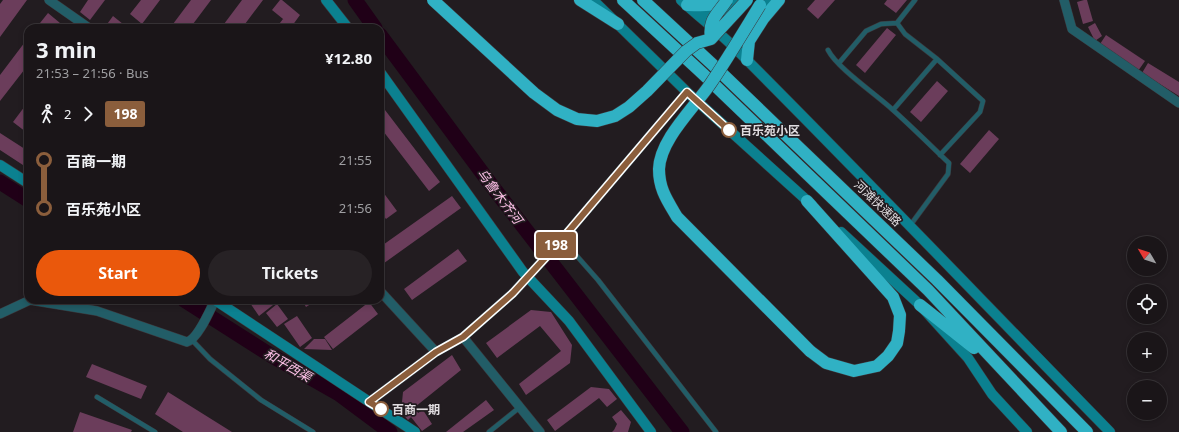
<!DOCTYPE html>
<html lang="en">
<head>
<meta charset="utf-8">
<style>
	body { margin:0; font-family:"Noto Sans","Noto Sans SC",sans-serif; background:#272225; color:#f1f3f6; height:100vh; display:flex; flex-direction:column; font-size:15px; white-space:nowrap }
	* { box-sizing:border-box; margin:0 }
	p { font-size:13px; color:#9f9fa2 }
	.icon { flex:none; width:22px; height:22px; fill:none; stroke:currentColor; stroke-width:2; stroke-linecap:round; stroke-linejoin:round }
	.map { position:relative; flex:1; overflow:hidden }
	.details { position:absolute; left:24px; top:24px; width:360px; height:280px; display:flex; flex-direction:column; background:#1a1518; border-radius:12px; box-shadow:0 2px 6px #0003,0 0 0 1px #383437 }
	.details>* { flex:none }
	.badge { padding:0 8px; border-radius:3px; font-size:14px; line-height:26px }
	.needle { width:26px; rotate:309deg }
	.tools { position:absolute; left:1127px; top:236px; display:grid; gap:8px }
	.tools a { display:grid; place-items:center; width:40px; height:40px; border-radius:50%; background:#1a1518; box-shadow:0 2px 6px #0003,0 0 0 1px #383437; font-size:20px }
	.map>.badge { position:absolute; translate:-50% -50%; box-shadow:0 0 0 2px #fff }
	.legs { display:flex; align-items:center; gap:6px; height:44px; padding:0 12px; font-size:13px }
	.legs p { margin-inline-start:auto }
	.overview { display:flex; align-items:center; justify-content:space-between; height:68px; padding:0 12px }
	h1 { font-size:22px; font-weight:700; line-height:30px }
	.button { display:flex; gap:8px; margin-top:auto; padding:8px 12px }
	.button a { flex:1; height:46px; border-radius:24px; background:#ea580c; color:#fff; font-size:16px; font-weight:700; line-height:46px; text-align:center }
	.button a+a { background:#272225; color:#f1f3f6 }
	ul { padding:0 12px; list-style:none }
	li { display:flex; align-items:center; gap:14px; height:48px; font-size:15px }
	li i { display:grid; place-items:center; width:6px; height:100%; margin:0 5px; background:currentColor }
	li i::after { content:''; width:10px; height:10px; margin:-5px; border:3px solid; border-radius:50%; background:#1a1518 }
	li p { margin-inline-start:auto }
	li:first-child i { background:linear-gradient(#0000 50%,currentColor 0) }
	li:last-child i { background:linear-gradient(currentColor 50%,#0000 0) }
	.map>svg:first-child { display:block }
</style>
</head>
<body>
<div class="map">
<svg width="1179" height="432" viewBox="0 0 1179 432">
	<rect width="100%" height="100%" fill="#221c20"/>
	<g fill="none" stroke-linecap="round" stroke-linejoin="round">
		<path stroke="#200017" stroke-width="15" d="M355 0 375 28
			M380 35 492 186 682 432
			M0 182 28 200
			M184 300 272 356 339 394 390 432"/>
	</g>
	<path fill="#6b3d5b" d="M3 0H27L0 37V4Z
		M88 0H105L90 20 80 12Z
		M141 0H160L142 24 130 14Z
		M191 0H211L190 28H170Z
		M242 0H263L242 28H221Z
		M280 0H282L300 15 292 26 295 28H276L283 19 288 23 272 10Z
		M815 0H835L818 19 807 9Z
		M887 0H907L896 13 884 4Z
		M1084 0H1087L1093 21 1083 24 1077 2Z
		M48 13 60 23 56 28H36Z
		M113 16 128 28H107L105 27Z
		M1095 23 1102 36 1095 41 1088 27Z
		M887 28 896 35 865 73 856 65Z
		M1106 35 1145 61 1138 71 1100 44Z
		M28 38V65L0 101V75Z
		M1148 63 1179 82V96L1142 73Z
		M937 81 948 91 921 122 910 112Z
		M28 102V129L26 132 13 122Z
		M385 110 440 182 429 191 380 127V113Z
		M989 130 999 139 970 173 960 164Z
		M0 133 28 151V163L26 167 0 150Z
		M380 188 397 211 386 219 380 211Z
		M452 196 461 208 380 266V247Z
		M458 249 467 261 412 300 404 289Z
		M248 300H269L273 305 259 316Z
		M302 300H317L306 307Z
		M369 302 378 314 333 349 324 337Z
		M277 304 288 319 277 327 266 313Z
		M531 310 551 312 572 345 570 363 526 395 519 384 561 351 540 326 497 358 486 343Z
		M297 316 312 338 300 347 284 324Z
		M314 339H325L332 350 304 349Z
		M452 355 461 370 415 407 418 413 423 410 432 424 422 431 411 417 408 420 401 412 403 392Z
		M92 364 147 386 141 399 86 377Z
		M591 387 609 389 617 399 607 407 599 398 555 431 547 420Z
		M168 392 232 432H183L155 414Z
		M486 400 494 410 463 432H446Z
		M621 410 631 422 628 432H612L614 430 617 424 612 417Z
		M80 412 132 430 131 432H73Z"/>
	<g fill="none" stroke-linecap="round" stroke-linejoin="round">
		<defs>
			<path id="lane" d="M915 0 897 23 905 34 937 59 983 101 980 112 940 155
				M828 50C837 68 877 95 893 110 912 127 930 145 949 163L948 174 909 227
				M839 63 866 31 881 24 897 23
				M893 110 937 59
				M568 246 598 280 716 432
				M192 340 210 359 261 400 313 432
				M97 397 155 432
				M489 432 520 407"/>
			<path id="street" d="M49 0 89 28
				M1064 0 1072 29 1179 103
				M380 291 436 352
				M0 314 30 300 97 311 187 342C198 339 210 310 215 300
				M463 337 540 432
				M369 402 436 352 463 337 513 293 557 245 687 92"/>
			<path id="secondary" d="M326 0 348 28
				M593 0 687 92 812 205
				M681 0C699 17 719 32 736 49 862 175 985 304 1110 432
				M692 7C714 15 722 14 742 0
				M757 16 771 0
				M380 72 523 272 569 321 651 432
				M0 165 28 183
				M841 232 920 305 968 358 992 394 1027 432
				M215 300 415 432"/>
			<path id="highway" d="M580 0 618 24
				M623 0 703 74 928 290 1061 432
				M643 0 712 64 937 280 1087 432
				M687 5C700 5 713 7 725 0
				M747 60 749 41 763 19 779 0
				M807 201 893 297 900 315 899 331 897 343 888 356 877 366 854 371 826 363 810 351
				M920 305 974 348"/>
		</defs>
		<use href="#lane" stroke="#3d373b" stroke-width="5.5"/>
		<use href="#street" stroke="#3d373b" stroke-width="10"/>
		<use href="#secondary" stroke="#3d373b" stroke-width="11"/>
		<use href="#highway" stroke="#3d373b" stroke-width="13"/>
		<use href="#lane" stroke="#225d67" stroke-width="4.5"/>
		<use href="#street" stroke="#225d67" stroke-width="9"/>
		<use href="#secondary" stroke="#0b8190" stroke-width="10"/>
		<use href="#highway" stroke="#30b1c4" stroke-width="12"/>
		<defs>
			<path id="highway-bridge" d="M433 0 534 93 557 110 577 119 597 121 615 116 629 107 647 91 686 51 697 43 711 39 747 0
				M760 5C744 31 728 58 711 83 695 107 660 139 659 169 659 189 667 200 677 217L810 351
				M711 39C708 19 717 15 727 0"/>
		</defs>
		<use href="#highway-bridge" stroke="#3d373b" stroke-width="13" stroke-linecap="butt"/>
		<use href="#highway-bridge" stroke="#30b1c4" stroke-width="12"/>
	</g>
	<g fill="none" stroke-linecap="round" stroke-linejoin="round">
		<defs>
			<path id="line-1" d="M381 409 369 402 436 352 463 337 513 293 557 245 687 92 729 130"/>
		</defs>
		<use href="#line-1" stroke="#fff" stroke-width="9"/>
		<use href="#line-1" stroke="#8b5e3c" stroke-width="6"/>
	</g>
	<g fill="#fff" stroke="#8b5e3c" stroke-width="2">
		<circle cx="729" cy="130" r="7"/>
		<circle cx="381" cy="409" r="7"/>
	</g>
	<g text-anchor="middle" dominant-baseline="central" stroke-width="3.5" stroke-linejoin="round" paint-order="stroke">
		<g font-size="12" font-weight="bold" fill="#e0dcdf" stroke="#221c20" text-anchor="start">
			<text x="740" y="130">百乐苑小区</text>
			<text x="392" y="409">百商一期</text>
		</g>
		<g font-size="12" fill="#e0dcdf" stroke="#221c20">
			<text transform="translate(878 203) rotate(44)">河滩快速路</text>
		</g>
		<g font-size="13" font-style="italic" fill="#fdc0e7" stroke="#221c20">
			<text transform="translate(500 196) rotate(53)">乌鲁木齐河</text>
			<text transform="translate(288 365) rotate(30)">和平西渠</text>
		</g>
	</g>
</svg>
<div class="tools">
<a><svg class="needle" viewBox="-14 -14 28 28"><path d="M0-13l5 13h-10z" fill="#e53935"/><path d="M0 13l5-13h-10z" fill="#9f9fa2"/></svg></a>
<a><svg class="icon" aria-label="locate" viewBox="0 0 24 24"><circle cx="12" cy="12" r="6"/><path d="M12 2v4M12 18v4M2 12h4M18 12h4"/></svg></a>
<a>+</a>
<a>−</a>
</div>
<b class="badge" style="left:556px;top:245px;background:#8b5e3c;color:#fff">198</b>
<section class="details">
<div class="overview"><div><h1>3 min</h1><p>21:53 – 21:56 · Bus</p></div><b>¥12.80</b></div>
<div class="legs"><svg class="icon" aria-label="walk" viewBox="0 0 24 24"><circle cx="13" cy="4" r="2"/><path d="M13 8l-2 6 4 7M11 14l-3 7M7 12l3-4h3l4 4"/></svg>2<svg class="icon" aria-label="forward" viewBox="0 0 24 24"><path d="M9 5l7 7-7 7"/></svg><b class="badge" style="background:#8b5e3c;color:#fff">198</b></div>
<ul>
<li><i style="color:#8b5e3c"></i><b>百商一期</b><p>21:55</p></li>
<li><i style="color:#8b5e3c"></i><b>百乐苑小区</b><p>21:56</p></li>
</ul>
<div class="button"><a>Start</a><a>Tickets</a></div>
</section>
</div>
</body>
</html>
